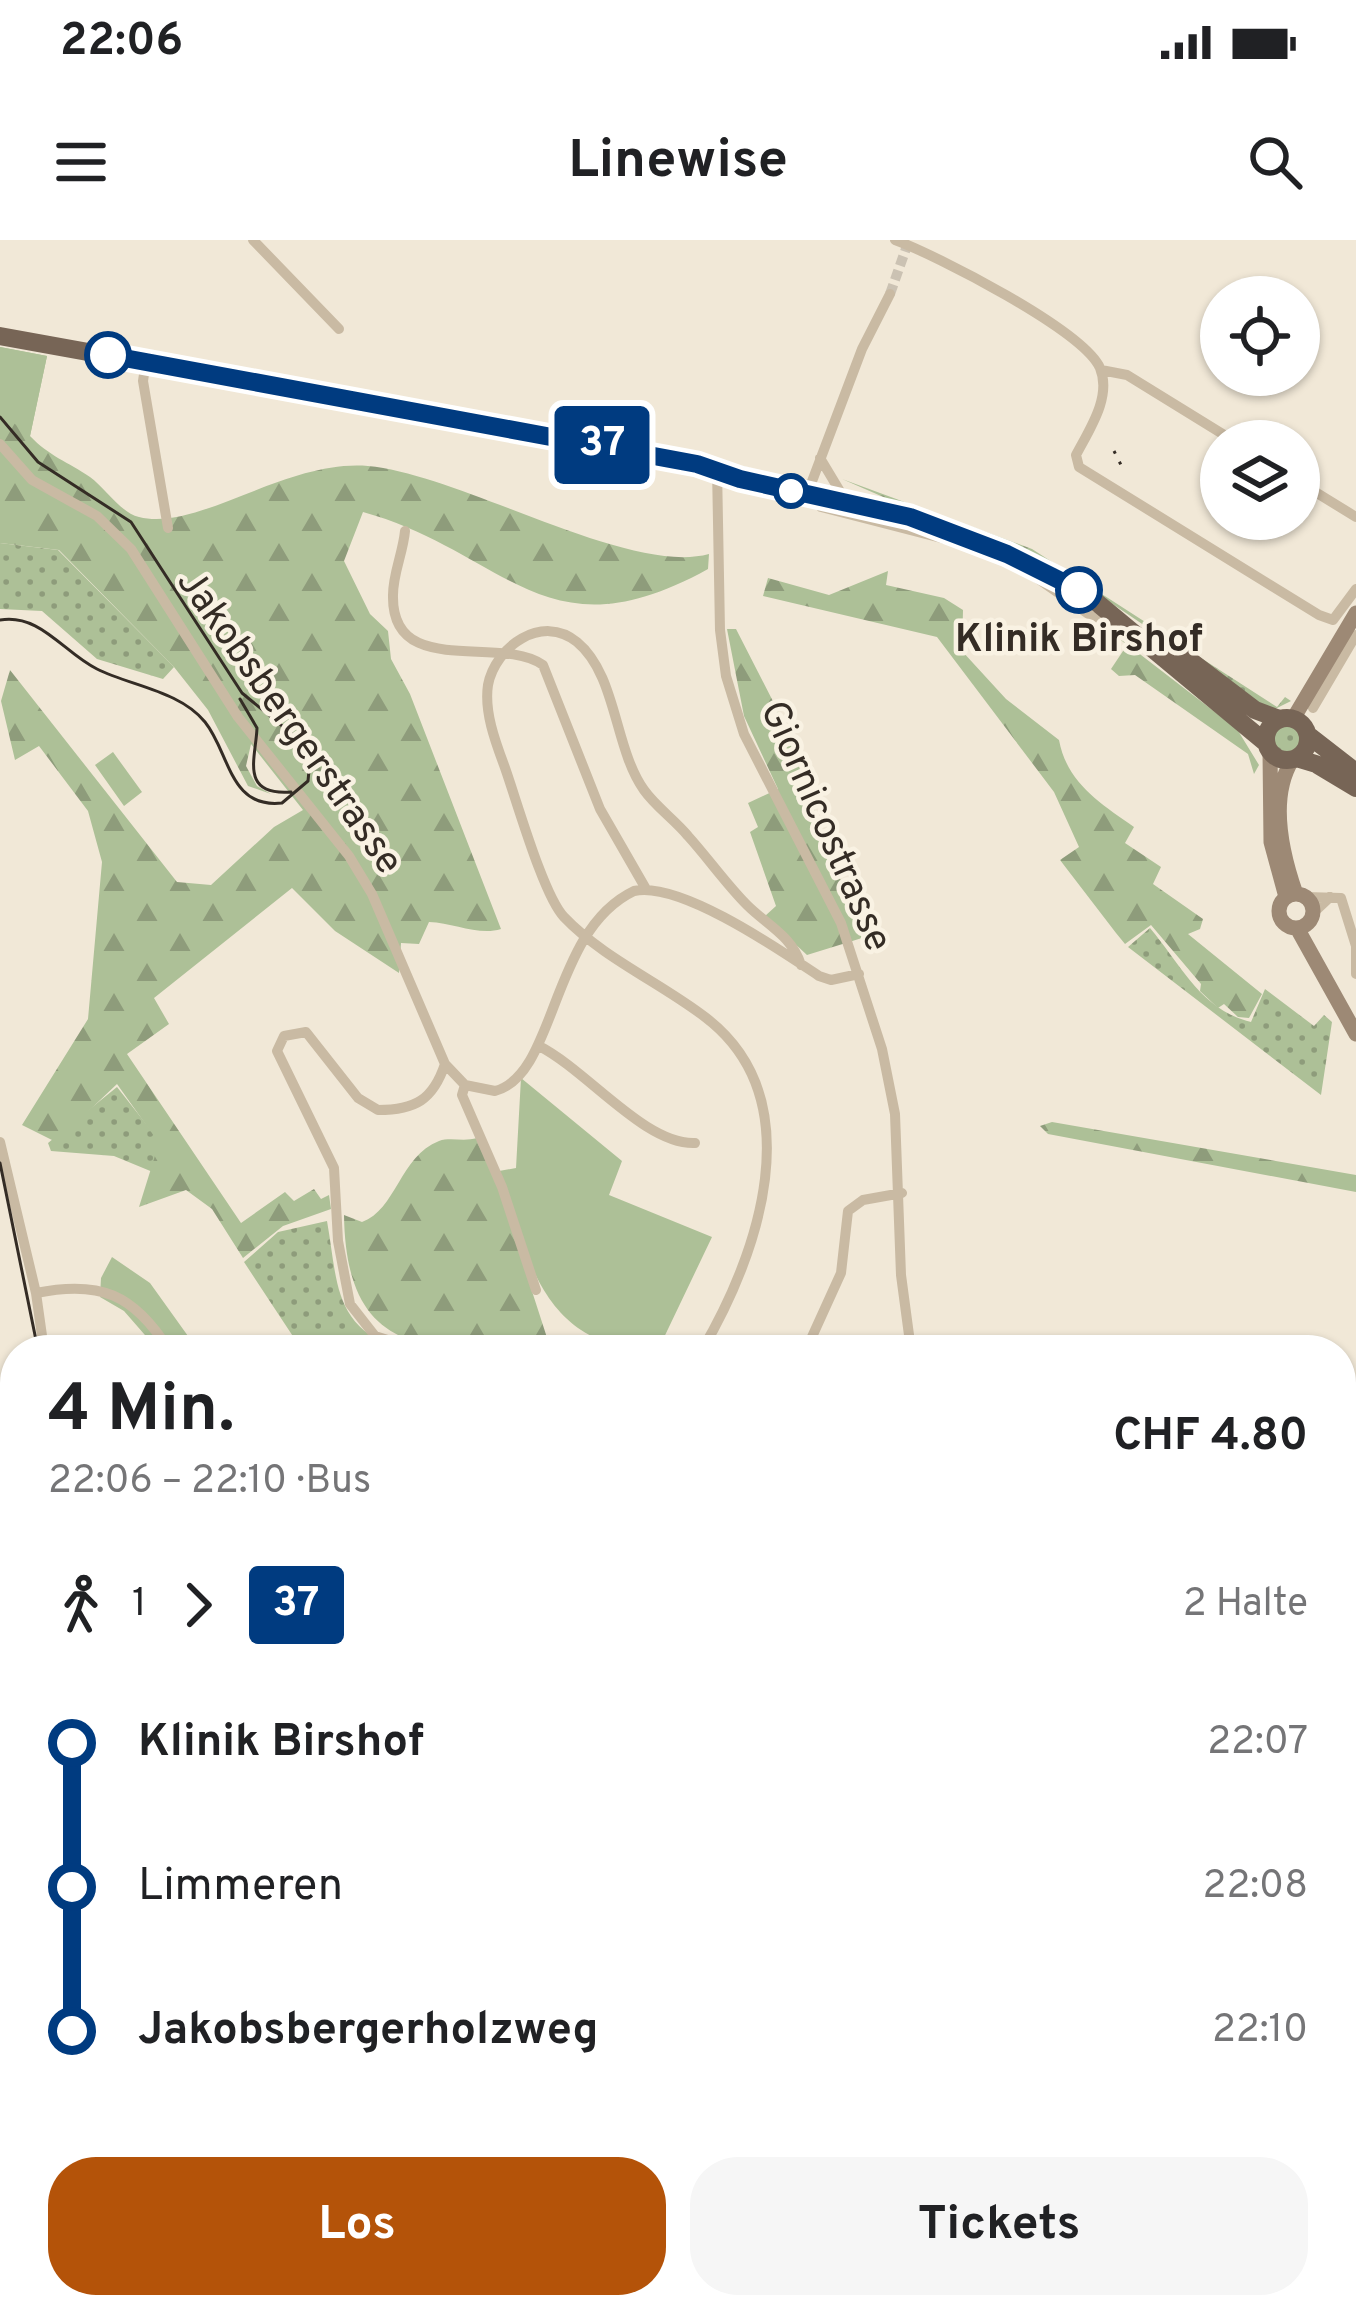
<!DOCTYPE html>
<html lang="de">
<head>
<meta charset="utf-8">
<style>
	body { margin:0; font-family:Overpass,sans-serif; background:#f6f6f6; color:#202124; height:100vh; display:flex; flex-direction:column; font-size:45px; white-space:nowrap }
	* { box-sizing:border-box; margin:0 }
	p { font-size:39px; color:#757577 }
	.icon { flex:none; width:66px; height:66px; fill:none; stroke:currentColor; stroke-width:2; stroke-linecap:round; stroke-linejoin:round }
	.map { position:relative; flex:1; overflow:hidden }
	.sheet { position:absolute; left:0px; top:1095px; width:1356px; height:984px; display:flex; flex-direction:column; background:#fff; border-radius:48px 48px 0 0; box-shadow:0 3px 9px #0004 }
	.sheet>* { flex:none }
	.badge { padding:0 24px; border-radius:9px; font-size:42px; line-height:78px }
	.controls { position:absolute; left:1200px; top:36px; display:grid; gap:24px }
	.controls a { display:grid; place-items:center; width:120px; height:120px; border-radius:50%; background:#fff; box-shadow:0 3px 9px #0004; font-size:60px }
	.map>.badge { position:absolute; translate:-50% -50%; box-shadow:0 0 0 6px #fff }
	.legs { display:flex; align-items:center; gap:18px; height:132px; padding:0 48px; font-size:39px }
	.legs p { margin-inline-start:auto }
	.head { display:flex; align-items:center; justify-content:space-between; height:204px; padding:0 48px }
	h1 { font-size:66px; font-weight:700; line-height:90px }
	.button { display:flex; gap:24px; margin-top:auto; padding:24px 48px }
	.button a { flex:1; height:138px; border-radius:48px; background:#b45309; color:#fff; font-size:48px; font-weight:700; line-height:138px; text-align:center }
	.button a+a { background:#f6f6f6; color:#202124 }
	ul { padding:0 48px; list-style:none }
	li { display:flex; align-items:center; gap:42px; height:144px; font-size:45px }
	li i { display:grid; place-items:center; width:18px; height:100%; margin:0 15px; background:currentColor }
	li i::after { content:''; width:30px; height:30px; margin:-15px; border:9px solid; border-radius:50%; background:#fff }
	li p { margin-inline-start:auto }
	li:first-child i { background:linear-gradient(#0000 50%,currentColor 0) }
	li:last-child i { background:linear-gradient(currentColor 50%,#0000 0) }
	.status { display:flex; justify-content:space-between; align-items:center; height:84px; padding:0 60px; background:#fff; direction:ltr }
	.status svg { height:33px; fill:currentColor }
	header { display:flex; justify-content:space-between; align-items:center; height:156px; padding:0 48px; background:#fff; font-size:54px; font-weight:700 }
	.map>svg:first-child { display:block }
</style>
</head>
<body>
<div class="status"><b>22:06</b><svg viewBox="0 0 49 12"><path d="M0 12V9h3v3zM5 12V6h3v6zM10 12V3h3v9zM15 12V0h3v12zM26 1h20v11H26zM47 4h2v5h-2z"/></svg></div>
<header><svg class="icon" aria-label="menu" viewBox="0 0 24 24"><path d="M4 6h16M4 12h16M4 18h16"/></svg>Linewise<svg class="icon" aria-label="search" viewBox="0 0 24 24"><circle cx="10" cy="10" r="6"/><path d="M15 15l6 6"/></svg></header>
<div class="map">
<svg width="1356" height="2079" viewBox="0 0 1356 2079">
	<defs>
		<pattern id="grass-dots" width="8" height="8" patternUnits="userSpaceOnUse" patternTransform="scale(3)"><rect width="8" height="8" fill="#adc097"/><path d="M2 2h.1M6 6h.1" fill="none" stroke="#8e9c7b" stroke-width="1.8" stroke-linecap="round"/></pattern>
		<pattern id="forest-firs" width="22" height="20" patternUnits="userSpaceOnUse" patternTransform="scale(3)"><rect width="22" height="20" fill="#adc097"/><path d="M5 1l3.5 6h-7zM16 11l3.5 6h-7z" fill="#8e9c7b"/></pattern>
	</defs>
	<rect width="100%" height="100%" fill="#f1e8d7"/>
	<path fill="url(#grass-dots)" d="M842 239 1032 309 1277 467 1285 457 1291 461 1271 471 1083 344Z
		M0 303 58 310 174 427 163 439 97 419 42 371 0 369Z
		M1272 499a15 15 0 1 1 30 0a15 15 0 1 1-30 0Z
		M1150 688C1182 726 1201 770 1251 782L1265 749 1314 786 1324 775 1332 782 1321 855 1128 707Z
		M117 847 169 913 160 935 114 916 51 911 48 903Z
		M327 981C338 1044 333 1084 398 1110H302L244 1022 278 992Z
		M1341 1372H1356V1448L1341 1444Z"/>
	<path fill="url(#forest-firs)" d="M0 107 47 116 30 196C49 216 68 222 90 237 105 248 121 273 139 277 198 292 286 219 368 226 463 235 628 336 709 314L708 329C544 420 507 312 363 272L344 321 370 374 388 391 391 419 410 454 501 689C479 696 454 683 429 682L419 704 401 703 399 733 335 691 292 648 154 758 169 784 127 814 241 983 285 952 294 961 314 949 321 959 329 955 331 969 283 986 243 1018 212 969 186 950 139 967 159 903 117 844 56 902 22 885 88 779 102 622 88 571 39 506 15 520 1 461 10 430 177 642 211 645 274 587 303 570 251 504 246 526 257 546 271 554 248 546 208 470 174 427 59 310 0 303Z
		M888 331 886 345 944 358 963 370 962 411 1006 459 1059 500C1067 543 1100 563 1134 587L1125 603 1161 627 1153 644 1203 679 1200 689 1188 694 1262 754 1249 778 1238 777 1224 764 1218 768 1200 751 1201 744 1151 685 1125 704 1116 693 1060 620 1079 607 1054 552 937 397 763 356 768 338 829 355Z
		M1106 388 1237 489 1259 525 1254 534 1248 514 1135 435 1119 436 1111 429 1127 405Z
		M727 389H736L780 475 862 698 807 715 765 676 776 666 750 592 758 587 748 563 778 549 744 476Z
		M1052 882 1356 935V952L1048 894 1040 886Z
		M477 898 498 946 551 1110C435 1110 346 1123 344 975L362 982C396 970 400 916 439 901 450 897 464 902 477 898Z
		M1342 1654 1356 1664V1745L1341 1810Z"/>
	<path fill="#adc097" d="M0 107 47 116 30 196 0 172Z
		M113 512 142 552 124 566 95 525Z
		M521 838 622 921 609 955 712 997 658 1110C543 1110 528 1020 499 931L516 928Z
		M112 1017 150 1043 198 1110H158L124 1071 100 1057 101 1038Z"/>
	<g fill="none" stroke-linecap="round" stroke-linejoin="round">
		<path stroke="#cbc2b3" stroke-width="10" stroke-dasharray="10 5" stroke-linecap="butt" d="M890 54 909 0"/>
		<path stroke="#c9baa3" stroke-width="10" d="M253 0 339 89
			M895 0C936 15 1083 90 1100 128 1112 157 1089 190 1076 215L1079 227 1319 375 1333 380 1356 349
			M146 121 143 141 168 288
			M1101 130 1127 135 1234 201
			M0 204 32 240 97 276 131 309 238 477 349 616 372 654 445 824 465 845 495 851C557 835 550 691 634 651 680 641 780 710 819 736L831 740 859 734
			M820 218 841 253
			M717 228 720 390 726 436 744 494 841 683 882 809 895 874 901 1035 911 1110
			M1299 242 1356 277
			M811 244 862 109 890 54
			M808 255 821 267 945 299
			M405 291C403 313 393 333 393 355 391 440 500 394 543 425L600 569 646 649
			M1034 336 1094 378 1108 371
			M1313 468 1356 395
			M1306 657 1341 658 1356 706
			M1313 673 1330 657
			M1356 707V734
			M539 806C588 831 645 905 695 903
			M465 845 462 855 502 947 536 1050
			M0 902 36 1053 44 1110
			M36 1053C100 1040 134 1054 169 1110
			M419 1110 375 1096 350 1064 338 1001 334 928 277 811 284 796 306 792 358 858 378 870C415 870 433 860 445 824
			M702 1110C758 1015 813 859 705 777 661 743 603 718 564 677 543 655 516 558 504 525 495 501 484 471 488 445 495 407 542 373 577 402 617 435 614 508 644 550 656 567 675 580 688 596 708 618 726 644 747 665 767 685 792 696 801 725
			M806 1110 841 1033 848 971 863 960 902 953
			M0 1166H15
			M0 1446 15 1402
			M0 1490 15 1495
			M0 1653 15 1649
			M0 1737 15 1736
			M0 1849H15
			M0 1969 15 1973
			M289 2064 338 2079
			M892 2064 911 2079
			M1029 2064 1071 2079
			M597 2079 602 2064
			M747 2079 752 2064
			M1084 2079 1088 2064"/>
		<path stroke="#9d8975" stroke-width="15" d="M1293 479 1356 373
			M1270 512 1271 602 1286 657
			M1292 520C1269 558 1282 614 1296 654
			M1279 671a17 17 0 1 1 34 0a17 17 0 1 1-34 0Z
			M1297 688 1356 794"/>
		<path stroke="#776556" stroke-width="18" d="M0 96 663 216 911 277
			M904 274 1007 314 1089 356 1266 503
			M1184 416 1255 470 1279 479
			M1266 499a21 21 0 1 1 42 0a21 21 0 1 1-42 0Z
			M1308 495 1356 532
			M1296 518 1316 524 1356 548"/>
		<path stroke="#342c25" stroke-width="3" d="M0 177 38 222 131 282 242 453 303 503 310 520 308 541 282 563C229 569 230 513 205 482 180 451 131 446 97 429 64 413 40 373 0 380
			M240 459 257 488C256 517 239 556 291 552
			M0 923 38 1110
			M0 1417 15 1372"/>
		<path stroke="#342c25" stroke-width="3" stroke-dasharray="3 9" stroke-linecap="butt" d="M1114 211 1121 225"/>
	</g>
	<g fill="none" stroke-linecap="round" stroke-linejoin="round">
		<defs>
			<path id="line-1" d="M108 115 697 224 740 239 910 277 1007 314 1079 350"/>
		</defs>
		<use href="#line-1" stroke="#fff" stroke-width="27"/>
		<use href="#line-1" stroke="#003b80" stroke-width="18"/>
	</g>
	<g fill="#fff" stroke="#003b80" stroke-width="6">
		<circle cx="108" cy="115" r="21"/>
		<circle cx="791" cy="251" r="15"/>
		<circle cx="1079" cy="350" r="21"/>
	</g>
	<g text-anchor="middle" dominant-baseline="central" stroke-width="9" stroke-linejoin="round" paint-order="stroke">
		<g font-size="39" font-weight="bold" fill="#342c25" stroke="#f9f2e3">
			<text x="1079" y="401">Klinik Birshof</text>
		</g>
		<g font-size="39" fill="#342c25" stroke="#f9f2e3">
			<text transform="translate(288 483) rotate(55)">Jakobsbergerstrasse</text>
			<text transform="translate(824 587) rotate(66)">Giornicostrasse</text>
		</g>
	</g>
</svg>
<div class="controls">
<a><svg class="icon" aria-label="locate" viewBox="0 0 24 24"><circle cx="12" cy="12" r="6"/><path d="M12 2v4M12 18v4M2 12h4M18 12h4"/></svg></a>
<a><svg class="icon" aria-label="layers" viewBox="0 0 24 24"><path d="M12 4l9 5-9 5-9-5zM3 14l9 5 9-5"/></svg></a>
</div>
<b class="badge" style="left:602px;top:205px;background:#003b80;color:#fff">37</b>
<section class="sheet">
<div class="head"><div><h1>4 Min.</h1><p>22:06 – 22:10 · Bus</p></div><b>CHF 4.80</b></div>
<div class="legs"><svg class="icon" aria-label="walk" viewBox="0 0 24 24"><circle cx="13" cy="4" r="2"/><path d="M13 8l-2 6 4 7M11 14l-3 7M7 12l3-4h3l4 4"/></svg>1<svg class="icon" aria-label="forward" viewBox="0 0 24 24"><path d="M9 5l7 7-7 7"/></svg><b class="badge" style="background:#003b80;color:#fff">37</b><p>2 Halte</p></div>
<ul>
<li><i style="color:#003b80"></i><b>Klinik Birshof</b><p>22:07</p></li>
<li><i style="color:#003b80"></i><span>Limmeren</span><p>22:08</p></li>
<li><i style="color:#003b80"></i><b>Jakobsbergerholzweg</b><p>22:10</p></li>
</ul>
<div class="button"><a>Los</a><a>Tickets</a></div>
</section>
</div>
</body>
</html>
